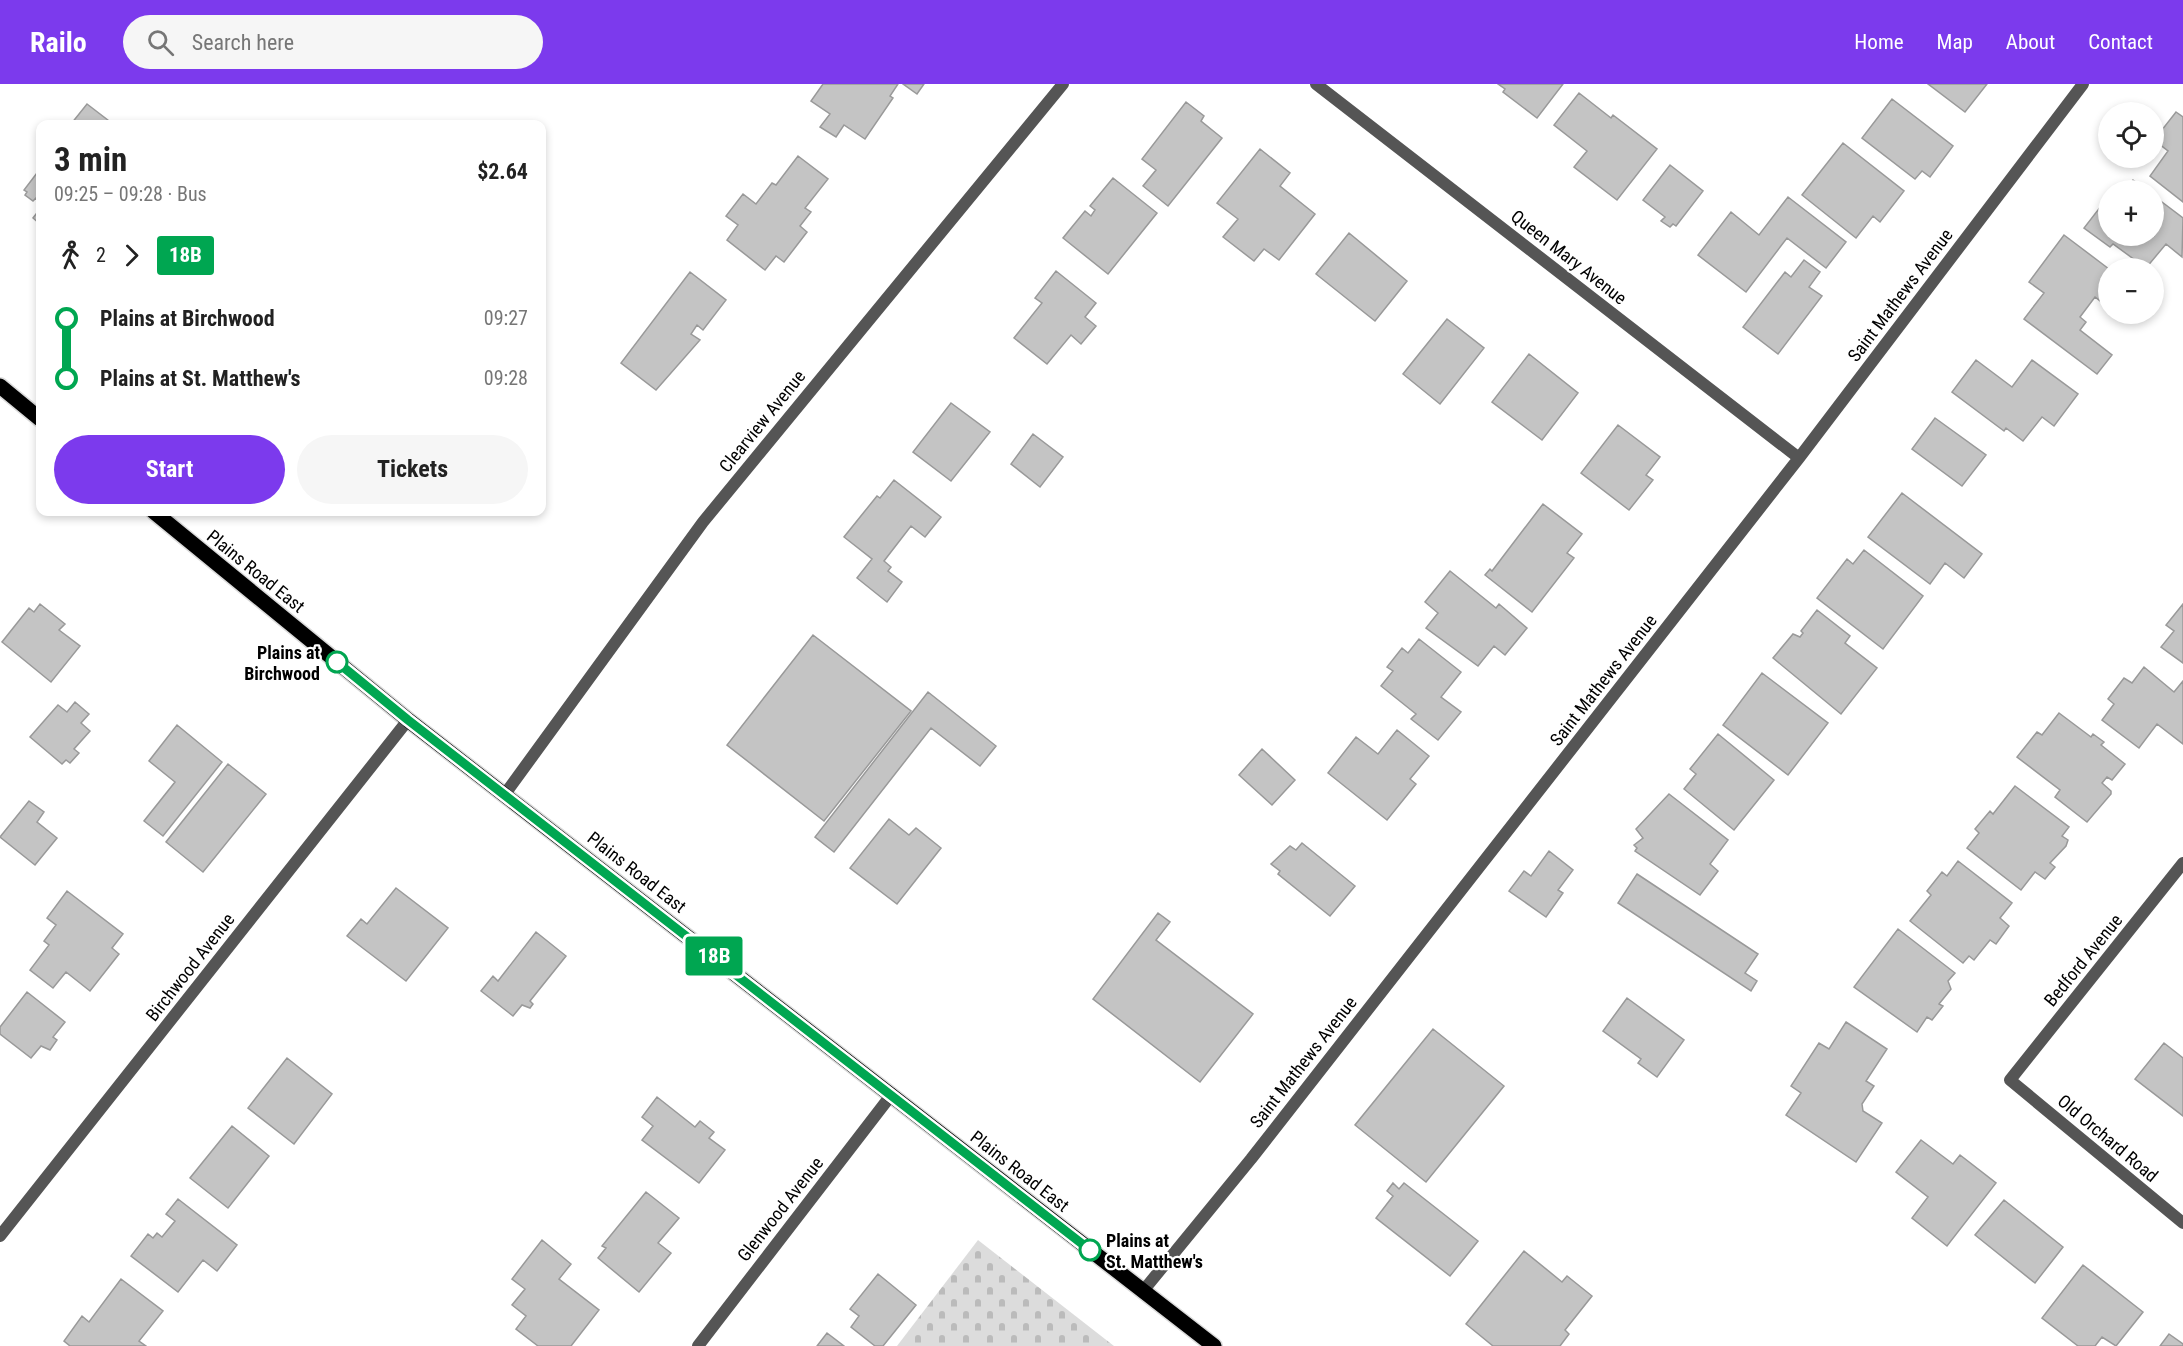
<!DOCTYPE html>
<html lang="en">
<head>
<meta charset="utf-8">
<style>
	body { margin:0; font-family:"Roboto Condensed",sans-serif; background:#f6f6f6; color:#222; height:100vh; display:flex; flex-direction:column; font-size:22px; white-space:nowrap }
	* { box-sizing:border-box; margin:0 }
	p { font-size:20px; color:#767676 }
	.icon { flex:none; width:33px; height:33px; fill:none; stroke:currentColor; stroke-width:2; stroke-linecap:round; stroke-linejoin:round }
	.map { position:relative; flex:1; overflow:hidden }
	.details { position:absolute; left:36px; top:36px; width:510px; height:396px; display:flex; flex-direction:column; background:#fff; border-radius:12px; box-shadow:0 3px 9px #0003 }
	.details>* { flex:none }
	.badge { padding:0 12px; border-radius:4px; font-size:21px; line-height:39px }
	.fabs { position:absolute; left:2098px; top:18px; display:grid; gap:12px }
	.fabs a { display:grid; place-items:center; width:66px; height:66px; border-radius:50%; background:#fff; box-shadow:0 3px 9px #0003; font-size:30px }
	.map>.badge { position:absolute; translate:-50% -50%; box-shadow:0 0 0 3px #fff }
	.legs { display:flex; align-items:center; gap:9px; height:66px; padding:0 18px; font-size:20px }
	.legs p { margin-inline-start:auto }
	.headline { display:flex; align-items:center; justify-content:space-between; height:102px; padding:0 18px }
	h1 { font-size:33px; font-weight:700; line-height:45px }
	.cta { display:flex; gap:12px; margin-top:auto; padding:12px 18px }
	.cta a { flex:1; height:69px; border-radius:36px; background:#7c3aed; color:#fff; font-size:24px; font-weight:700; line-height:69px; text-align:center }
	.cta a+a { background:#f6f6f6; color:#222 }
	ul { padding:0 18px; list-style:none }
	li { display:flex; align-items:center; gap:21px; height:60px; font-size:22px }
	li i { display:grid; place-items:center; width:9px; height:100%; margin:0 8px; background:currentColor }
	li i::after { content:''; width:15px; height:15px; margin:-8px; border:4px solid; border-radius:50%; background:#fff }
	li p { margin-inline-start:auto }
	li:first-child i { background:linear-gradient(#0000 50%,currentColor 0) }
	li:last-child i { background:linear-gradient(currentColor 50%,#0000 0) }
	header { display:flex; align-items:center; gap:36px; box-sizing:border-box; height:84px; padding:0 30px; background:#7c3aed; color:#fff }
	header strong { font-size:28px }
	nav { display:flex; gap:33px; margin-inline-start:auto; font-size:21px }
	.search { width:420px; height:54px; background:#f6f6f6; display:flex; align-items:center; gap:15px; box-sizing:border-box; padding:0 21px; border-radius:33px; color:#767676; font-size:22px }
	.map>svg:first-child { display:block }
</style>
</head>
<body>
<header>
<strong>Railo</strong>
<div class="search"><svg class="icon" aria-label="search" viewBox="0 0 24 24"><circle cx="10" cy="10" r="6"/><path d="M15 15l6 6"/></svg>Search here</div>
<nav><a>Home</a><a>Map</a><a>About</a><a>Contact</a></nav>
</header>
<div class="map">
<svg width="2183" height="1262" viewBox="0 0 2183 1262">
	<defs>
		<pattern id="cemetery-stones" width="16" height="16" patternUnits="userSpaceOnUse" patternTransform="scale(1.5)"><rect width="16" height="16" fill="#dcdcdc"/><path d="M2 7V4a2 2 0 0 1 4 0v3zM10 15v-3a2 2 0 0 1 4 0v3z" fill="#bbb"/></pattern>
	</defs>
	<rect width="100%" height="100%" fill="#fff"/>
	<path fill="url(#cemetery-stones)" d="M978 1156 1114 1262H897Z"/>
	<path fill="#c4c4c4" stroke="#999" stroke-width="1.5" d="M823 0H898L890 12 893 14 865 55 844 41 836 53 820 43 830 30 811 17Z
		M903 0H924L917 10Z
		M1498 0H1563L1537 34 1503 8 1505 5Z
		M1928 0H1987L1965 28Z
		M1579 9 1611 34 1613 31 1657 65 1617 116 1574 83 1587 67 1554 41Z
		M1892 15 1953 62 1930 93 1922 87 1915 95 1862 54Z
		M1186 18 1204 32 1201 37 1222 54 1168 122 1143 102 1156 86 1142 75Z
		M87 20 113 40H71Z
		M2176 28 2183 33V118L2150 92 2168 67 2154 56Z
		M1843 59 1904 107 1880 138 1873 132 1856 154 1802 111Z
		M1260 65 1290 89 1280 102 1315 130 1279 176 1264 165 1254 177 1223 153 1238 135 1217 119Z
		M798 72 828 95 805 124 811 128 800 142 807 148 784 178 776 172 765 186 727 156 738 141 726 132 743 110 756 120 772 99 776 101Z
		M1670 81 1703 107 1676 142 1673 140 1670 143 1661 137 1665 133 1643 116Z
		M40 85V121L36 114 33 117 25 111 27 108 24 106Z
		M1113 94 1157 129 1108 190 1063 154 1085 127 1091 132 1095 126 1090 122Z
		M2133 96 2147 106H2125Z
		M2154 112 2183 134 2182 173 2166 160 2146 184 2113 160 2110 163 2084 144 2108 113 2109 152H2154Z
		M1788 113 1846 158 1826 184 1787 154 1746 208 1698 171 1731 128 1759 151Z
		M40 125V140L33 134Z
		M1349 149 1407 197 1375 237 1316 190Z
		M2064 151 2109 185V224L2095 213 2080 233 2086 238 2080 246 2112 271 2097 290 2024 235 2044 209 2029 198Z
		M1804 176 1820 188 1809 203 1822 212 1778 270 1743 243 1785 188 1791 193Z
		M1056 187 1096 219 1085 233 1096 242 1081 260 1071 251 1047 280 1014 254 1042 219 1035 214Z
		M690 188 726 216 703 246 697 241 691 250 700 256 656 306 621 279Z
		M1447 235 1484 264 1440 320 1403 290Z
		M1529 270 1578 309 1542 356 1492 318Z
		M1976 276 2012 303 2032 276 2078 310 2054 342 2042 333 2023 357 2006 344 2004 347 1952 308Z
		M951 319 990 348 951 397 913 368Z
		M1935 334 1986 371 1962 402 1912 365Z
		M1618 341 1660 373 1646 391 1653 396 1629 426 1581 389Z
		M1033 350 1063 373 1040 403 1011 380Z
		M894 396 941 433 925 453 911 442 884 477 891 483 888 487 902 498 887 518 857 494 872 475 844 453 877 412 880 414Z
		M1902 409 1982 470 1964 494 1945 479 1930 500 1868 453Z
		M1543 420 1582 450 1567 469 1574 474 1532 528 1485 491 1490 485 1492 487Z
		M1864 466 1923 512 1883 565 1817 514 1847 475 1853 480Z
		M1450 487 1496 524 1499 520 1527 544 1505 571 1494 562 1478 582 1426 544 1438 529 1425 518Z
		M40 520 65 540 59 546 80 562 51 598 2 558 29 524 34 528Z
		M2183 520V579L2161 563 2174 547 2166 541Z
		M1817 526 1850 552 1845 559 1877 584 1841 630 1773 574 1793 550 1800 553 1803 549 1801 547Z
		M813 551 911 627 824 737 727 661Z
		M1419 555 1461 588 1441 613 1461 628 1438 656 1411 635 1416 630 1381 602 1393 587 1387 583 1402 564 1408 569Z
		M2144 583 2174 608 2183 597V660L2157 640 2139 664 2102 636 2114 620 2108 615 2124 594 2132 599Z
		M1762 589 1828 639 1788 691 1723 641Z
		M928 608 996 662 980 682 931 644 834 768 815 753Z
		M75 618 89 630 81 639 90 647 74 665 79 669 70 679 66 676 62 680 30 653 58 621 67 628Z
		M2059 629 2091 653 2093 650 2104 658 2101 661 2125 680 2112 696 2107 693 2102 699 2111 707V710L2087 738 2055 713 2060 706 2017 673 2037 648 2042 651Z
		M177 641 222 678 163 752 144 737 175 698 149 677Z
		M1397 646 1429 672 1410 695 1416 700 1387 736 1328 689 1356 653 1378 670Z
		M1718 650 1774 696 1734 746 1684 705 1696 690 1690 685Z
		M1262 665 1295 696 1272 721 1239 691Z
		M228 680 266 710 203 788 166 758Z
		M2015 702 2069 743 2062 752 2068 756 2066 762 2050 779 2055 783 2045 795 2035 788 2021 806 1967 764 1979 749 1975 745 1990 727 1993 730Z
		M1669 710 1728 756 1710 780 1718 787 1700 811 1635 767 1637 764 1634 761 1643 754 1636 745Z
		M29 717 44 728 37 738 57 754 35 781 0 753Z
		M889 735 909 751 916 744 941 764 897 820 850 784Z
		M1302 759 1355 802 1330 832 1278 790 1280 787 1271 780 1290 762 1296 766Z
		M1549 767 1573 786 1558 806 1563 809 1546 833 1509 807 1524 787 1531 792Z
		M1958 777 2012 819 2000 834 2009 842 1996 860 1990 856 1974 876 1969 872 1963 879 1910 837 1931 811 1927 807 1942 788 1947 792Z
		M1637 790 1758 870 1745 889 1757 897 1751 907 1618 819Z
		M396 804 448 844 406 897 347 852 361 835 367 840Z
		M67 807 123 850 112 864 119 870 90 907 66 888 53 904 30 886 49 861 44 857 56 841 47 834Z
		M1158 829 1170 838 1156 856 1253 930 1200 998 1093 915Z
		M1898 845 1955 889 1948 897 1951 905 1939 920 1943 922 1932 936 1927 933 1917 948 1854 903Z
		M536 848 566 872 530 917 533 920 530 924 522 921 513 932 481 907 493 892 498 897Z
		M27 908 65 938 53 953 57 956 50 966 41 962 31 974 0 950V943Z
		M1627 914 1684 956 1657 993 1638 979 1641 975 1603 947Z
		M1846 938 1887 965 1866 997 1874 1002 1862 1020 1863 1027 1882 1039 1856 1078 1786 1031 1801 1009 1791 1002 1819 959 1829 965Z
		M1433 945 1504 1002 1426 1098 1355 1041Z
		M2164 959 2183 974V1032L2135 995Z
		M287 974 332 1010 294 1060 248 1024Z
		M657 1013 695 1043 700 1037 714 1048 709 1054 725 1066 699 1099 642 1056 653 1042 642 1033Z
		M232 1042 269 1072 228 1124 190 1094Z
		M1921 1056 1953 1080 1960 1071 1996 1099 1947 1162 1912 1134 1928 1113 1896 1088Z
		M1393 1099 1399 1105 1404 1099 1478 1157 1450 1192 1376 1134 1393 1112 1387 1107Z
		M646 1108 679 1134 658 1159 671 1169 639 1208 598 1174 606 1164 602 1162Z
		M178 1115 237 1161 217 1187 203 1176 178 1208 131 1172 148 1150 153 1154 157 1149 162 1153 175 1137 166 1130Z
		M2004 1116 2063 1163 2035 1199 1975 1151Z
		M542 1156 571 1180 559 1195 599 1226 571 1262H538L516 1245 526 1232 512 1221 525 1205 512 1195Z
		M1524 1167 1562 1198 1567 1192 1592 1212 1565 1246 1569 1250 1560 1262H1493L1466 1240Z
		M2083 1181 2143 1228 2116 1262 2102 1253 2095 1262H2078L2042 1234Z
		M878 1190 916 1221 883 1262H875L851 1243 859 1232 850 1225Z
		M121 1195 163 1227 139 1257 146 1262H70L64 1257 82 1232 89 1238Z
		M827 1249 844 1262H817Z
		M2169 1250 2183 1260V1262H2160Z"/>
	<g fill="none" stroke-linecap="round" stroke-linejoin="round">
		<defs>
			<path id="primary" d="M0 302 40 335
				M154 428 408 636 1214 1262"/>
		</defs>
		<use href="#primary" stroke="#dbdbdb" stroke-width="18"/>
		<path stroke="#555" stroke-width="12" d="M1316 0 1799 374
			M505 710 703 438 1063 0
			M2183 779 2010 996 2183 1139
			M0 1152 408 636
			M1143 1207 1251 1075 1799 374 2083 0
			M698 1262 892 1010"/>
		<use href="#primary" stroke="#000" stroke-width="15"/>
	</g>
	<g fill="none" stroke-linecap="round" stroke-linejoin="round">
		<defs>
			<path id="line-1" d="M337 578 408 636 1090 1166"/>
		</defs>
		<use href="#line-1" stroke="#fff" stroke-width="14"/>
		<use href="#line-1" stroke="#00a651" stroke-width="9"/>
	</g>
	<g fill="#fff" stroke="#00a651" stroke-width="3">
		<circle cx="337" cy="578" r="10"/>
		<circle cx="1090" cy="1166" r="10"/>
	</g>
	<g text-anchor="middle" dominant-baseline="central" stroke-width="4.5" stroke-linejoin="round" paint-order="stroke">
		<g font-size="18" fill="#000" stroke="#fff">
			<text transform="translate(1569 173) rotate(38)">Queen Mary Avenue</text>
			<text transform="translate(1900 211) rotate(-53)">Saint Mathews Avenue</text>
			<text transform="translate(762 337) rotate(-51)">Clearview Avenue</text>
			<text transform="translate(256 487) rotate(39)">Plains Road East</text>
			<text transform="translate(1603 596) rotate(-52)">Saint Mathews Avenue</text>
			<text transform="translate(637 788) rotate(38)">Plains Road East</text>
			<text transform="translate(2083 876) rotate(-51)">Bedford Avenue</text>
			<text transform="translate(190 883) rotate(-52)">Birchwood Avenue</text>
			<text transform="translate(1303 978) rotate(-52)">Saint Mathews Avenue</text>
			<text transform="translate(2108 1054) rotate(40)">Old Orchard Road</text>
			<text transform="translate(1020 1087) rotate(38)">Plains Road East</text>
			<text transform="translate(780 1125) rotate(-52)">Glenwood Avenue</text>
		</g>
		<g font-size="18" font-weight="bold" fill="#000" stroke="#fff" text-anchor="end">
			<text x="320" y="568">Plains at<tspan x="320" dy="21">Birchwood</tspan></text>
			<text x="1106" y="1156" text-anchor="start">Plains at<tspan x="1106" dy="21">St. Matthew's</tspan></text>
		</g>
	</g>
</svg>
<div class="fabs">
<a><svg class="icon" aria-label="locate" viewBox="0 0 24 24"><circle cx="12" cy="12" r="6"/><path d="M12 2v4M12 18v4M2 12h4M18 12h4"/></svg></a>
<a>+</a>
<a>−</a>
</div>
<b class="badge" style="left:714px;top:872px;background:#00a651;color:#fff">18B</b>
<section class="details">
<div class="headline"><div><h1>3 min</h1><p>09:25 – 09:28 · Bus</p></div><b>$2.64</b></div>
<div class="legs"><svg class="icon" aria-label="walk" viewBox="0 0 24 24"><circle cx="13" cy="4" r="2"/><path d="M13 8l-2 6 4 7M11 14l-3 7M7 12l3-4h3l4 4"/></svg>2<svg class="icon" aria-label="forward" viewBox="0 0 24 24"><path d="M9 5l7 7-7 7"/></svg><b class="badge" style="background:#00a651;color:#fff">18B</b></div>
<ul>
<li><i style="color:#00a651"></i><b>Plains at Birchwood</b><p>09:27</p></li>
<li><i style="color:#00a651"></i><b>Plains at St. Matthew's</b><p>09:28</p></li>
</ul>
<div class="cta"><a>Start</a><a>Tickets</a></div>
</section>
</div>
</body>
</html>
